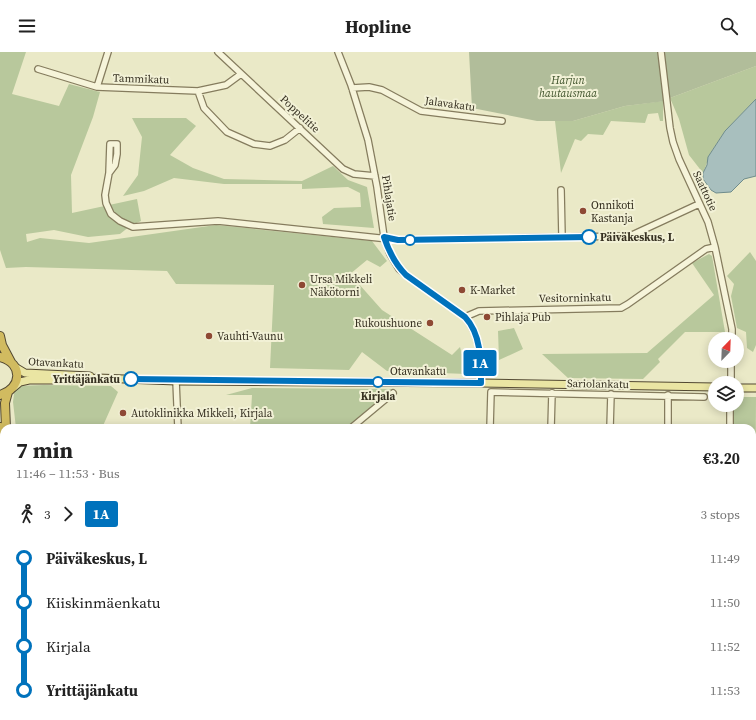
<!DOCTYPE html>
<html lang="en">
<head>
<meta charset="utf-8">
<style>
	body { margin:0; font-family:"Source Serif 4",serif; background:#f2f2f2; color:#222; height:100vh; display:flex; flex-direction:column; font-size:15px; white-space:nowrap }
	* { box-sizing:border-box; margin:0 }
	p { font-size:13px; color:#767676 }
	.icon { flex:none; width:22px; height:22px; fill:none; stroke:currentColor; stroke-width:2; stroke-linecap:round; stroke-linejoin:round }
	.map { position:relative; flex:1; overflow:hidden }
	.drawer { position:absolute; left:0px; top:372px; width:756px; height:296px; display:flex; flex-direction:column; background:#fff; border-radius:12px 12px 0 0; box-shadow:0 2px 10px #0003 }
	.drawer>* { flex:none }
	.badge { padding:0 8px; border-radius:3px; font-size:14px; line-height:26px }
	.needle { width:26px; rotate:23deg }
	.tools { position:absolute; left:708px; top:280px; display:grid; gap:8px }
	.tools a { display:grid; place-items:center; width:36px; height:36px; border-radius:50%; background:#fff; box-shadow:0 2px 10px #0003; font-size:20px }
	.map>.badge { position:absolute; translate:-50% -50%; box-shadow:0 0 0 2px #fff }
	.legs { display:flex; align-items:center; gap:6px; height:44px; padding:0 16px; font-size:13px }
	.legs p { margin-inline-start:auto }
	.headline { display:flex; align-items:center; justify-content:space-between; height:68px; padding:0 16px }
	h1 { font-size:22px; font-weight:700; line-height:30px }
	ul { padding:0 16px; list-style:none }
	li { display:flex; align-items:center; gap:14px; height:44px; font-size:15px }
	li i { display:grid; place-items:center; width:6px; height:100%; margin:0 5px; background:currentColor }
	li i::after { content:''; width:10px; height:10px; margin:-5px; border:3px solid; border-radius:50%; background:#fff }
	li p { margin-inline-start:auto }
	li:first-child i { background:linear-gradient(#0000 50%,currentColor 0) }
	li:last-child i { background:linear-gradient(currentColor 50%,#0000 0) }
	header { display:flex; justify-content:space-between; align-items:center; height:52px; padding:0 16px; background:#fff; font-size:18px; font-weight:700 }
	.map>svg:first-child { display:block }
</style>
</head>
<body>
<header><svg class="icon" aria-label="menu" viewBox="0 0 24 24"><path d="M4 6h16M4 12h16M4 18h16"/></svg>Hopline<svg class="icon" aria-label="search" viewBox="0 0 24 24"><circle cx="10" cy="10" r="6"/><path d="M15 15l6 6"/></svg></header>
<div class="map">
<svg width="756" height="668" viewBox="0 0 756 668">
	<rect width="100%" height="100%" fill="#eae9c7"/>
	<path fill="#b8c89c" d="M0 0H26L12 42 59 54 69 32 100 40 93 65 71 123 72 161 137 147 141 169 130 174 120 182 88 185 54 178 26 182 27 190 40 186 89 191 216 173 372 189 387 209 380 215 367 208 350 222 382 258 452 303 460 295 467 322 387 319 362 300 349 318 270 316 274 233 176 232 167 219 26 215 6 216 0 198Z
		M756 14V47L725 79 711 100 703 121 689 103 679 67 670 46Z
		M663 49V69H660L658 61 648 62 645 71 611 69 603 83 588 82 581 89 575 87 561 121 555 69H573L625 54Z
		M132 66H186L196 74 170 103 193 116 224 127 302 129 333 114 348 128 367 135 374 176 323 172 322 165 334 156 361 155 360 141 348 135 302 137V132H224L174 126 144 139 123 144 138 123 142 85Z
		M750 200 756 209V293L753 300 747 296 746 280 737 276 731 244 734 232 727 224Z
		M709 202 712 204 725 280H685L658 307 660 310 643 327 568 326 542 302 647 301 714 243 692 211Z
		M514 276 523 297 499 308 498 279Z
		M44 333 111 334 118 340 102 376H16L13 350 15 334Z
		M252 336 392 337 349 376H250L252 343H226Z
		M737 345H756L755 485H752V376H734V353H737Z
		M0 436 4 448V582L0 579Z
		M4 649V664H56V668H0V653Z
		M147 664H195L194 666 196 668H153Z
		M266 664H374L372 668H262Z"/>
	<path fill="#b1bd9a" d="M469 0H660L666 49 625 54 573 69H537L472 56Z
		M661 0H756V14L670 46Z"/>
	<path fill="#a8bfbe" stroke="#6f8c8c" d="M756 47V124L744 127 731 140 716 141 711 138 703 127V121L707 113 708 105 725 79Z"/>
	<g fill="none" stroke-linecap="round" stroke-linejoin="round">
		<defs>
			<path id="minor" d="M218 0 343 117 354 122 375 124
				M338 0 351 33 368 88 377 135 384 185 390 202 399 217 406 223 465 265C481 283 481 308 481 331
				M661 0 670 76 673 90 679 107 708 170 715 195 732 277V287
				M38 17 97 35 198 39 226 33 241 22
				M97 35 108 0
				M352 36 369 35 382 38 421 59 502 69
				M198 39 204 56 227 80 254 92 270 94 285 88 300 76
				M109 121 110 92H117V102L115 113 109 121 105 143 106 151 111 162 120 169 133 175 218 169 398 188 630 184 699 152
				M561 138 562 185
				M465 265 479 259 621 256 628 252 706 197 715 195
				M176 329 178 376
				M731 331V309
				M351 376 393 341
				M490 376 491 340 704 345
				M551 376 552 341
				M610 376 611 342
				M668 376V343
				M730 376V353
				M752 491H756
				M752 627H756
				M416 664 438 668
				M479 668V664
				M716 668 717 664"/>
			<path id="major" d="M15 315 25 321 90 324
				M14 335 20 330 29 328H83L98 326 176 329 481 331 715 335
				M737 336H756"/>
			<path id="highway" d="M0 284 2 293 11 310
				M0 305C24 311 22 337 0 343
				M0 375 4 403
				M6 376 5 351 8 340
				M72 664 73 668"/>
		</defs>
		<use href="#minor" stroke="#857c5e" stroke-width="8"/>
		<use href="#major" stroke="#534932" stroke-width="9"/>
		<use href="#highway" stroke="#534932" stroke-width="10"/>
		<use href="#minor" stroke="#f6f4da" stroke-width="5.5"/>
		<use href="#major" stroke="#eae5a3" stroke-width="7"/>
		<use href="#highway" stroke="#d1bb60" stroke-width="8"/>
		<path stroke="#363021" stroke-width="1.5" stroke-dasharray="7 7" stroke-linecap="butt" d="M0 585 4 589
			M100 664 105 668"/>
	</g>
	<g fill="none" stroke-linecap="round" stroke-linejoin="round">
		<defs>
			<path id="line-1" d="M131 327 481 331C481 308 481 282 465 265L406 223C395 212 389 200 384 185L398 188 589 185"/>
		</defs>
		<use href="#line-1" stroke="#fff" stroke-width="9"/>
		<use href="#line-1" stroke="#0072bc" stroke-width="6"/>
	</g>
	<g fill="#8e4934" stroke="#f2f1d6" stroke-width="1.5">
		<circle cx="583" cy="159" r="4"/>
		<circle cx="302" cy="233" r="4"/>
		<circle cx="462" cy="238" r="4"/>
		<circle cx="487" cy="265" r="4"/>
		<circle cx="430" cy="271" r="4"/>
		<circle cx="209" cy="284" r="4"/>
		<circle cx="123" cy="361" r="4"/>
	</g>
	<g fill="#fff" stroke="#0072bc" stroke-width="2">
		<circle cx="589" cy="185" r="7"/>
		<circle cx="410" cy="188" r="5"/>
		<circle cx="131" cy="327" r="7"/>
		<circle cx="378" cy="330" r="5"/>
	</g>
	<g text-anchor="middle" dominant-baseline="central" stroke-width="4" stroke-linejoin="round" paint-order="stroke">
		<g font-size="11" fill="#363021" stroke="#f2f1d6">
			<text transform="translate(141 27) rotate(2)">Tammikatu</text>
			<text transform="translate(450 52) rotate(8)">Jalavakatu</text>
			<text transform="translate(300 62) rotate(43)">Poppelitie</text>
			<text transform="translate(705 139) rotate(65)">Saattotie</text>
			<text transform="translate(389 146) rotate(81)">Pihlajatie</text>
			<text transform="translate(575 246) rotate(-1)">Vesitorninkatu</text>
			<text transform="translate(56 311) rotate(3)">Otavankatu</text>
			<text x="418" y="319">Otavankatu</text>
			<text transform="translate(598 332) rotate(1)">Sariolankatu</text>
		</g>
		<g font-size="11" font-style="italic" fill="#3d5129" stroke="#f2f1d6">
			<text x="568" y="28">Harjun<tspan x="568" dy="13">hautausmaa</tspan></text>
		</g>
		<g font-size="11" fill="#363021" stroke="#f2f1d6" text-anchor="start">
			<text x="591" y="153">Onnikoti<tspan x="591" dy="13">Kastanja</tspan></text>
			<text x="310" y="227">Ursa Mikkeli<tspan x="310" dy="13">Näkötorni</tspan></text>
			<text x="470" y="238">K-Market</text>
			<text x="495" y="265">Pihlaja Pub</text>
			<text x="422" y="271" text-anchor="end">Rukoushuone</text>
			<text x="217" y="284">Vauhti-Vaunu</text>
			<text x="131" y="361">Autoklinikka Mikkeli, Kirjala</text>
		</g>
		<g font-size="11" font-weight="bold" fill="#363021" stroke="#f2f1d6" text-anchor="start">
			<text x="600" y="185">Päiväkeskus, L</text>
			<text x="120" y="327" text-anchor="end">Yrittäjänkatu</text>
			<text x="378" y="344" text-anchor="middle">Kirjala</text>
		</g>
	</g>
</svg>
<div class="tools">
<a><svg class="needle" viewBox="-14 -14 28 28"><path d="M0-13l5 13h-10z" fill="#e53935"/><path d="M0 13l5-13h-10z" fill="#767676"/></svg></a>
<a><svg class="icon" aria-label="layers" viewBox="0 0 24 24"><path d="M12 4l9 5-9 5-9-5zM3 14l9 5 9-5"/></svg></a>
</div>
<b class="badge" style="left:480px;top:311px;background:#0072bc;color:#fff">1A</b>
<section class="drawer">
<div class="headline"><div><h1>7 min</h1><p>11:46 – 11:53 · Bus</p></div><b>€3.20</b></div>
<div class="legs"><svg class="icon" aria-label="walk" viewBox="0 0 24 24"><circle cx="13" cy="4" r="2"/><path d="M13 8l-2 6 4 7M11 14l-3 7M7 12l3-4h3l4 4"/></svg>3<svg class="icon" aria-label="forward" viewBox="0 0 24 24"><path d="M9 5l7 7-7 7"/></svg><b class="badge" style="background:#0072bc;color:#fff">1A</b><p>3 stops</p></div>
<ul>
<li><i style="color:#0072bc"></i><b>Päiväkeskus, L</b><p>11:49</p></li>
<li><i style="color:#0072bc"></i><span>Kiiskinmäenkatu</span><p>11:50</p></li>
<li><i style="color:#0072bc"></i><span>Kirjala</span><p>11:52</p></li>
<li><i style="color:#0072bc"></i><b>Yrittäjänkatu</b><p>11:53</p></li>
</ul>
</section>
</div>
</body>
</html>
